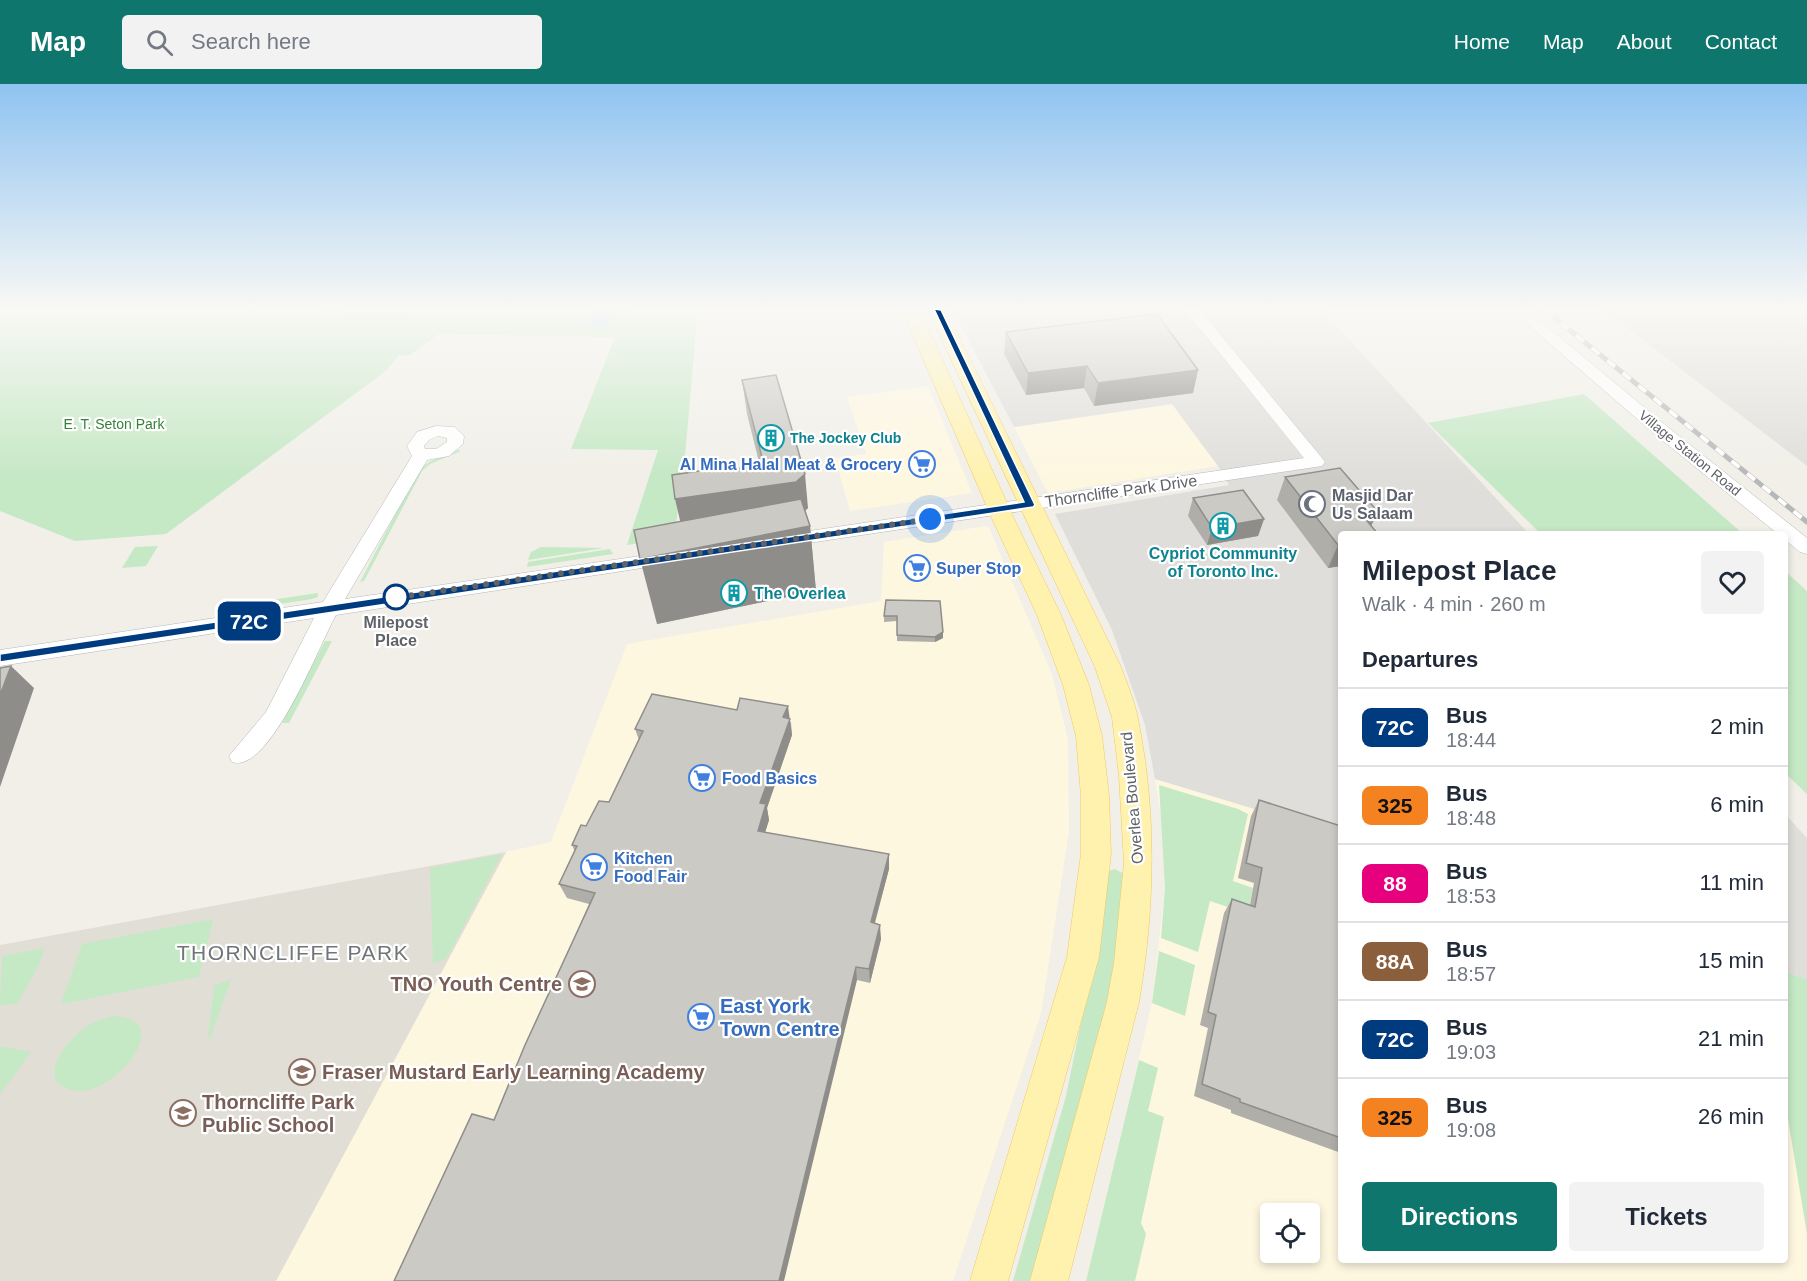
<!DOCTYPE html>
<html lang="en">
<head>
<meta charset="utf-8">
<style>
	body { margin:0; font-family:Helvetica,sans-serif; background:#f2f2f3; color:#1f2937; height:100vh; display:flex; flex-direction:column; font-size:22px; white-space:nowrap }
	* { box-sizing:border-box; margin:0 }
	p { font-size:20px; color:#747a83 }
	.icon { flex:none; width:33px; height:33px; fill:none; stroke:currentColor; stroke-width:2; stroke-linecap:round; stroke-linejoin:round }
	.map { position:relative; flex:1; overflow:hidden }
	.sheet { position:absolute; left:1338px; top:447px; width:450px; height:732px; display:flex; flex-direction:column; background:#fff; border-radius:6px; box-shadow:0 3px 9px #0003 }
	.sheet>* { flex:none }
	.badge { padding:0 12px; border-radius:9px; font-size:21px; line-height:39px }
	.controls { position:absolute; left:1260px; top:1119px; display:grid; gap:12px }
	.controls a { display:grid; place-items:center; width:60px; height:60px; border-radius:6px; background:#fff; box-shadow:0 3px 9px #0003; font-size:30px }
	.you { position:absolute; width:30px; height:30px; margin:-15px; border:4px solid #fff; border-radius:50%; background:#1a73e8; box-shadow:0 0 0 9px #1a73e833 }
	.map>.badge { position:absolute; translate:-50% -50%; box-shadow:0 0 0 3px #fff }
	h2 { padding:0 24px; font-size:22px; line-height:54px }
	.round { display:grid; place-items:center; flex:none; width:63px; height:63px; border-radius:6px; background:#f2f2f3 }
	.headline { display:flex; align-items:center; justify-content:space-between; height:102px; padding:0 24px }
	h1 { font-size:28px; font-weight:700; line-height:45px }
	.action { display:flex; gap:12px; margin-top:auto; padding:12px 24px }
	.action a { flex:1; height:69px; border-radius:6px; background:#0f766e; color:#fff; font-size:24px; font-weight:700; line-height:69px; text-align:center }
	.action a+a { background:#f2f2f3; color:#1f2937 }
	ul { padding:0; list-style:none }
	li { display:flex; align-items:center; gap:18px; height:78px; padding:0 24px; border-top:2px solid #e0e1e3 }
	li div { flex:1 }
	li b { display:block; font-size:22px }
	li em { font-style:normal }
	li .badge { min-width:66px; font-weight:700; text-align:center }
	header { display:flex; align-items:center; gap:36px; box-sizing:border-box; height:84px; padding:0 30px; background:#0f766e; color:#fff }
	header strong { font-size:28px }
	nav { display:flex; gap:33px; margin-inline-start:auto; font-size:21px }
	.search { width:420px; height:54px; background:#f2f2f3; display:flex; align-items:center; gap:15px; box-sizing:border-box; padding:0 21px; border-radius:6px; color:#747a83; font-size:22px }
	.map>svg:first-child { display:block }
</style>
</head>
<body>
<header>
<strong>Map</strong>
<div class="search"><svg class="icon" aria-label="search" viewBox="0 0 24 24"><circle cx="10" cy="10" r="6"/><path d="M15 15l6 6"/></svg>Search here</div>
<nav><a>Home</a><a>Map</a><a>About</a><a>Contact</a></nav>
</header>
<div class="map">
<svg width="1807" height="1197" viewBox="0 0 1807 1197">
	<rect width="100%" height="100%" fill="#f1efe8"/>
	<path fill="#fef7e0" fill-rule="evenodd" d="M928 302 972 409 850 427 835 374 866 370 847 313Z
		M1172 320 1218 382 1048 409 1014 343Z
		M986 442 989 444 1052 590 1068 656 1069 747 1041 929 953 1197H276L506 768 551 758 627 560 881 517 884 458Z
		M1155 695 1341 751V1176H1785V888L1807 895V1197H1086L1152 919 1165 804 1161 732ZM1270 1130H1310V1168H1270Z"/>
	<path fill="#e0deda" d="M953 226H1322L1529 450H1341V751L1155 695 1145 641 1112 546 1055 430 1229 401 1218 382 1172 320 1014 343Z
		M1604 226H1807V382Z
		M1785 730 1807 754V895L1785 888Z"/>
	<path fill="#e1ded6" d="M506 768 276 1197H0V861Z"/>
	<path fill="#c5e8c5" d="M30 226H698L684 383 674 454 627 461 658 366 571 365 615 253 439 250 408 272 399 271 387 286 166 450 75 457 0 427V232Z
		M1584 310 1743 450H1541L1428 339Z
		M458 366 461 367 430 380 422 387 364 497 360 498 418 387 429 378Z
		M158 462 146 482 122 484 135 463Z
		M541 463 604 464 528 476 531 468Z
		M610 465 613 470 527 483 528 478Z
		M1785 487 1807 507V710L1785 689Z
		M318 509V513L312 515 221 529 223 523Z
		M325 557H332L289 639H282Z
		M1159 701 1238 725 1248 730 1233 797 1253 804 1248 830 1210 817 1198 868 1161 854 1165 804Z
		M502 770 446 875 433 879 430 784Z
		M1115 785 1126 791 1123 870 1037 1197H1013L1066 1012 1094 875 1109 787Z
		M213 835 199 893 61 920 82 860Z
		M44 864 39 881 17 920 0 921 2 872Z
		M1159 867 1195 881 1185 932 1152 919Z
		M1785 888 1807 895V1150L1785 1017Z
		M231 896 210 954 208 955 214 901Z
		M116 932C175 937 117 1007 79 1007 71 1007 64 1003 57 999 46 980 73 951 89 941 97 936 106 933 116 932Z
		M0 962 31 968 0 1010Z
		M1139 976 1158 984 1148 1027 1164 1033 1141 1139 1146 1150 1135 1197H1086Z"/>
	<path fill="#aadaff" d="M594 226H630L628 230H614L609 242H587Z"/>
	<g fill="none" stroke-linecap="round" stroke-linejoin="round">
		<path stroke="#aadaff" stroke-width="4" d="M326 226 361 233 406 232"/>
		<defs>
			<path id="minor" d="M1185 226H1200L1322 374 1325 378 1322 382 782 463 775 461 773 457 775 453 782 451 1304 374Z
				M1511 226H1527L1669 344 1807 454V470L1800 468 1785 456V450H1778L1657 352Z
				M436 342 455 343 464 352 463 360 449 372 427 376 345 515 668 468 675 469 677 474 675 479 668 480 336 531C320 559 270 691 232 678L229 672 266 628 314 534 0 582V566L323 518 412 372 407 362 417 348ZM438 352 447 354V358L436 365H425L424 362 429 356Z"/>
			<path id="major" d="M902 226H920L1016 439 1061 531 1089 601 1102 652 1109 712 1111 770 1099 873 1008 1197H970L1067 873 1081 770V712L1076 652 1063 601 1037 531 994 439Z
				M928 226H946L1121 583C1127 600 1135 618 1138 635 1157 729 1155 824 1139 918L1068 1197H1030L1107 918 1114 879 1124 779 1119 692 1112 633 1095 583Z"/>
		</defs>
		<use href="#minor" stroke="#b5b8bc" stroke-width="1"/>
		<use href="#major" stroke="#f2c960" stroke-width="1"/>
		<use href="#minor" fill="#fff" fill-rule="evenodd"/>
		<use href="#major" fill="#fff2af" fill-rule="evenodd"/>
		<defs>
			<path id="rail" d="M1545 226 1807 438
				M0 228 7 226"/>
		</defs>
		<use href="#rail" stroke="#b6b7b8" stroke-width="5"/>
		<use href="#rail" stroke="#fff" stroke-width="4" stroke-dasharray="10" stroke-linecap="butt"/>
	</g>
	<path fill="#afaea9" d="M1006 248 1198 286 1193 309 1094 322 1084 304 1026 311 1004 270Z
		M742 296 808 424 805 427 810 442 816 507 657 540 680 437 735 385 760 382 747 330Z
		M1285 393 1341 450V482L1328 484 1277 416Z
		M1193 414 1264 435 1258 452 1207 461 1188 432Z
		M940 517 943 554 935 558 897 557V537L884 538V532Z
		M791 638 792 651 767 724 769 736 765 748 889 785 875 839 881 855 870 899 857 896 494 1036 589 820 567 814 559 800 575 768 572 761 586 742 609 718 639 656 635 645Z
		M1259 716 1341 742V1069L1231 1029V1026L1194 1012 1208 944 1200 941 1224 829 1232 815 1250 821 1254 799 1238 794 1251 732Z"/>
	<path fill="#8f8d8a" d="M1087 282 1084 304 1026 311 1028 289Z
		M1198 286 1193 309 1094 322 1098 299Z
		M805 390 808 424 799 432 683 449 675 415Z
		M1378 428 1367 450 1362 431Z
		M1264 435 1258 452 1207 461 1212 444Z
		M810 442 816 507 657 540 640 475Z
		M1338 461H1341V482L1328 484Z
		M943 548V554L935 558V553Z
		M11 582 34 604 0 703V611Z
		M788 622 792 651 767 724 769 736 761 762 758 747 760 719 783 633Z
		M889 770V785L871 852V838Z
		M880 841 881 855 870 899 869 885Z
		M856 883 857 896 784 1197H779Z"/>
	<path fill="#cccac5" stroke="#8f8d8a" stroke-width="1.5" d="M1157 230 1198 286 1098 299 1087 282 1028 289 1006 248Z
		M776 291 805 390 796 398 675 415 672 391 734 382 735 385 764 381 742 296Z
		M1340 384 1378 428 1362 431 1378 450H1341V461H1338L1285 393Z
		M1243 406 1264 435 1212 444 1193 414Z
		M801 415 810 442 640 475 634 446Z
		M886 516 940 517 943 548 935 553 897 551V532H884Z
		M11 582 0 611V584Z
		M652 610 737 626 740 614 788 622 783 633 790 635 760 719 766 720 758 747 889 770 871 838 880 841 869 885 856 883 779 1197H394L472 1030 494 1036 525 961 595 809 559 800 577 762 572 761 581 741 586 742 599 717 609 718 643 647 635 645Z
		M1259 716 1341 742V1054L1240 1018V1015L1202 1000 1216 931 1208 928 1232 815 1255 823 1262 784 1246 779Z"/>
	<linearGradient id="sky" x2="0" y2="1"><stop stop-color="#8fc3f1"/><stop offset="0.57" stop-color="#f9f8f5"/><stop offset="1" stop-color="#f9f8f5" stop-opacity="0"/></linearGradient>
	<rect width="1807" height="394" fill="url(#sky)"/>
	<path fill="#003b80" stroke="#fff" stroke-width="1.5" d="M934 225 941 226 1035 421 1033 423 0 578V570L1024 418Z"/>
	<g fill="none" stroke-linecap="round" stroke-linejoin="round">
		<path stroke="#5f6368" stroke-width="6" stroke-dasharray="0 10.8" d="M396 513 393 514 930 435"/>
	</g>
	<defs>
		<symbol id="building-ring" viewBox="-11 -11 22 22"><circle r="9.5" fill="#fff" stroke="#0f9aa8" stroke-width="1.5"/><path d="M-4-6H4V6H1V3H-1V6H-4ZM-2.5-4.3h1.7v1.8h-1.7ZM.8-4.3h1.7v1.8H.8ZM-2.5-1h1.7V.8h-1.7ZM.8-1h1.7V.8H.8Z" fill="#0f9aa8"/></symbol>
		<symbol id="supermarket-ring" viewBox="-11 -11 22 22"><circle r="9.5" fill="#fff" stroke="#3f7fe0" stroke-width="1.5"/><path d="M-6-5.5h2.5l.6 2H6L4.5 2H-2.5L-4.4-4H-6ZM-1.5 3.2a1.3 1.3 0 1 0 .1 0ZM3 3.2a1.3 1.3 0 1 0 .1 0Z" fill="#3f7fe0"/></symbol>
		<symbol id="mosque-ring" viewBox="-11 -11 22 22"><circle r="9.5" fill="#fff" stroke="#6b7280" stroke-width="1.5"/><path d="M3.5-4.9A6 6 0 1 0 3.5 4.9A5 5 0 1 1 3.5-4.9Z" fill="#6b7280"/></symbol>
		<symbol id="school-ring" viewBox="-11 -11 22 22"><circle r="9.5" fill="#fff" stroke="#8d6e63" stroke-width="1.5"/><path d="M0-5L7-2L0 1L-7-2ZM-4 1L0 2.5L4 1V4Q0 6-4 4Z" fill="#8d6e63"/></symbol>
	</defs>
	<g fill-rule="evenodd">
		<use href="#building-ring" x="756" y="339" width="30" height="30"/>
		<use href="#supermarket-ring" x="907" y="365" width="30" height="30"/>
		<use href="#mosque-ring" x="1297" y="405" width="30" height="30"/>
		<use href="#building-ring" x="1208" y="427" width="30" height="30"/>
		<use href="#supermarket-ring" x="902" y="469" width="30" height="30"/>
		<use href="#building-ring" x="719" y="494" width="30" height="30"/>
		<use href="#supermarket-ring" x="687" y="679" width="30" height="30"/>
		<use href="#supermarket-ring" x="579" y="768" width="30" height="30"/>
		<use href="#school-ring" x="567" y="885" width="30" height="30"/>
		<use href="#supermarket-ring" x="686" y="918" width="30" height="30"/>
		<use href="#school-ring" x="287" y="973" width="30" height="30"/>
		<use href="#school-ring" x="168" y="1014" width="30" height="30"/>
	</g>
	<circle fill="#fff" stroke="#003b80" stroke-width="3" cx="396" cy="513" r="12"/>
	<g text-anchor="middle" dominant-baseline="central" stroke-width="4.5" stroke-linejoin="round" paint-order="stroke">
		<g font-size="14" fill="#348238" stroke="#fff">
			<text x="114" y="340">E. T. Seton Park</text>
		</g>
		<g font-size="14" font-weight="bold" fill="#0d838f" stroke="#fff" text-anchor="start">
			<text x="790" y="354">The Jockey Club</text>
		</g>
		<g font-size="14" fill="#5f6368" stroke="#fff">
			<text transform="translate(1690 369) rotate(39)">Village Station Road</text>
		</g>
		<g font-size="16" font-weight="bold" fill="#366cbe" stroke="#fff" text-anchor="start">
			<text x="902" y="380" text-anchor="end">Al Mina Halal Meat &amp; Grocery</text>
			<text x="936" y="484">Super Stop</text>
			<text x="722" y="694">Food Basics</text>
			<text x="614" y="774">Kitchen<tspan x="614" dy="18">Food Fair</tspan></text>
		</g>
		<g font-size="16" fill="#5f6368" stroke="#fff">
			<text transform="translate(1121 407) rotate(-8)">Thorncliffe Park Drive</text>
			<text transform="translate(1132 714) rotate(-95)">Overlea Boulevard</text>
		</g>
		<g font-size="16" font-weight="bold" fill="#5b616d" stroke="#fff" text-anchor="start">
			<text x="1332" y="411">Masjid Dar<tspan x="1332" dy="18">Us Salaam</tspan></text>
		</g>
		<g font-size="16" font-weight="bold" fill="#0d838f" stroke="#fff">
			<text x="1223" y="469">Cypriot Community<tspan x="1223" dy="18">of Toronto Inc.</tspan></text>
			<text x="754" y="509" text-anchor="start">The Overlea</text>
		</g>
		<g font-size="16" font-weight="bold" fill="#5f6368" stroke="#fff">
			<text x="396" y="538">Milepost<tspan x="396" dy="18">Place</tspan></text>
		</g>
		<g font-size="20" font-weight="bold" fill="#785e54" stroke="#fff" text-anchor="start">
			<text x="562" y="900" text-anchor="end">TNO Youth Centre</text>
			<text x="322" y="988">Fraser Mustard Early Learning Academy</text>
			<text x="202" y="1018">Thorncliffe Park<tspan x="202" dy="23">Public School</tspan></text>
		</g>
		<g font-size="20" font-weight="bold" fill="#366cbe" stroke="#fff" text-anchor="start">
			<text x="720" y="922">East York<tspan x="720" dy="23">Town Centre</tspan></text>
		</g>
		<g font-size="21" letter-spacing="1.5" fill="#70757a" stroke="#fff">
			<text x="293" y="868">THORNCLIFFE PARK</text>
		</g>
	</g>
</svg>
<div class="controls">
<a><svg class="icon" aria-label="locate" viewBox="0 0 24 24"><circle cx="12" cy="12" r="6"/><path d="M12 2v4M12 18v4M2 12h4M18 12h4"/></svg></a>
</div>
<div class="you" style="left:930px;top:435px"></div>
<b class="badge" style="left:249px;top:537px;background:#003b80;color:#fff">72C</b>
<section class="sheet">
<div class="headline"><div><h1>Milepost Place</h1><p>Walk · 4 min · 260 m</p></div><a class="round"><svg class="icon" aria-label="heart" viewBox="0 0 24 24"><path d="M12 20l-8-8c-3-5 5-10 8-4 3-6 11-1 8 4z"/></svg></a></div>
<h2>Departures</h2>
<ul>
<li><span class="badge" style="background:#003b80;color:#fff">72C</span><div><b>Bus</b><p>18:44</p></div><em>2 min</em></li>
<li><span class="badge" style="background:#f58220;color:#111">325</span><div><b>Bus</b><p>18:48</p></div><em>6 min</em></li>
<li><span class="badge" style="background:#e6007e;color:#fff">88</span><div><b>Bus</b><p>18:53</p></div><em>11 min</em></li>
<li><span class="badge" style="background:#8b5e3c;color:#fff">88A</span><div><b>Bus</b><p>18:57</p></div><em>15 min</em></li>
<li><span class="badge" style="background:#003b80;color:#fff">72C</span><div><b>Bus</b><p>19:03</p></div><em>21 min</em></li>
<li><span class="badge" style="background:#f58220;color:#111">325</span><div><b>Bus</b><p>19:08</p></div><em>26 min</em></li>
</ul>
<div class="action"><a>Directions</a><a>Tickets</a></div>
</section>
</div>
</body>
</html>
